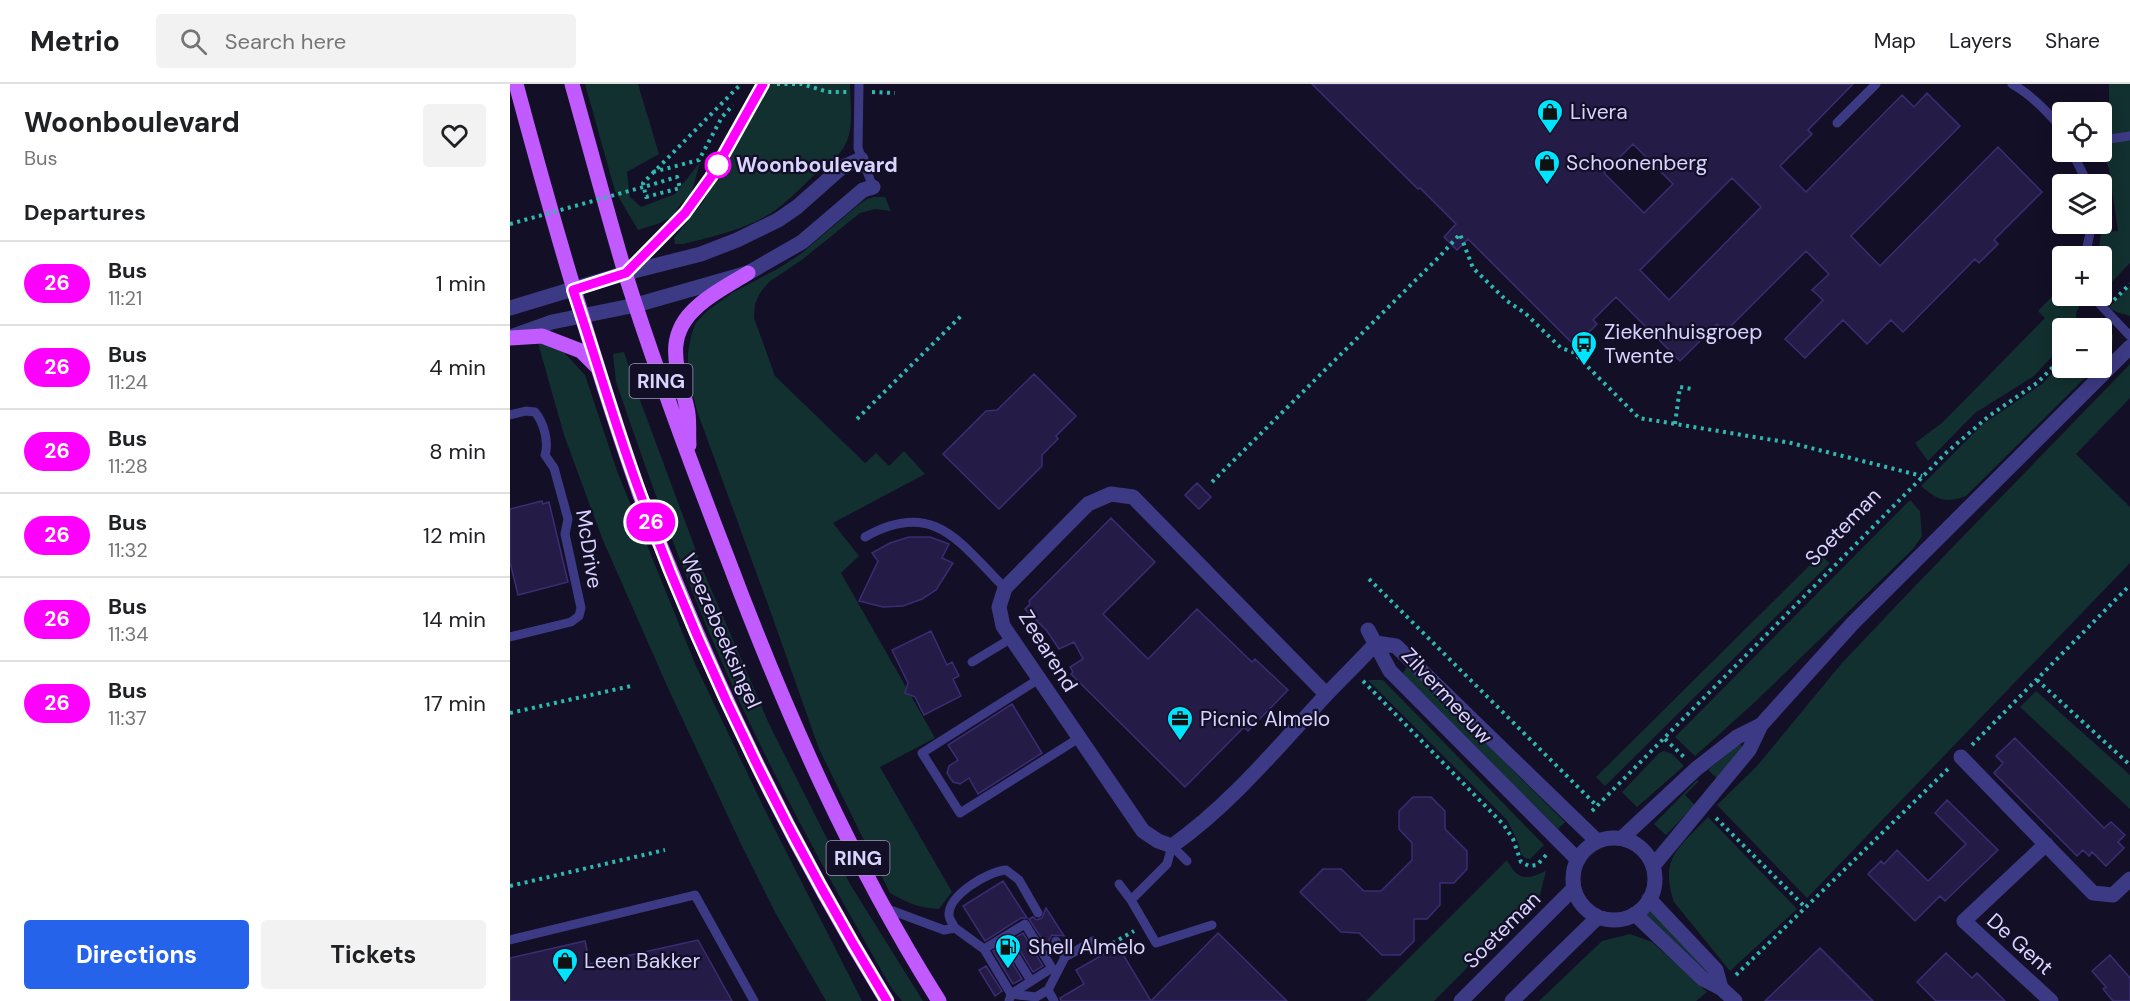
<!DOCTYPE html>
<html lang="en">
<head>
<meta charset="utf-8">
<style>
	body { margin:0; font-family:"DM Sans",sans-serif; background:#f2f2f2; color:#202124; height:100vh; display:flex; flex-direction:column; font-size:22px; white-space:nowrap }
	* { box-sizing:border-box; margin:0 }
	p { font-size:20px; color:#757577 }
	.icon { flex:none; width:33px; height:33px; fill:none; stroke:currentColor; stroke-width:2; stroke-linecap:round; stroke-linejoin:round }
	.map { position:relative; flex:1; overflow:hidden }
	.details { display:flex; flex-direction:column; background:#fff; width:510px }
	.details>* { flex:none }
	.badge { padding:0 12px; border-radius:20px; font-size:21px; line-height:39px }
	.controls { position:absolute; left:1542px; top:18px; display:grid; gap:12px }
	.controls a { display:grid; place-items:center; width:60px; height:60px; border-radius:6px; background:#fff; box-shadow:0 3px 15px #0003; font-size:30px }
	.map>.badge { position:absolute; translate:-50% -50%; box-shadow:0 0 0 3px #fff }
	h2 { padding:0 24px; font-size:22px; line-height:54px }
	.round { display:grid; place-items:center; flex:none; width:63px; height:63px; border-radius:6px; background:#f2f2f2 }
	.overview { display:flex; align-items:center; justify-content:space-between; height:102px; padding:0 24px }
	h1 { font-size:28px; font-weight:700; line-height:45px }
	.action { display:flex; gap:12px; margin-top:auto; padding:12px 24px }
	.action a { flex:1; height:69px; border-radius:6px; background:#2563eb; color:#fff; font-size:24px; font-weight:700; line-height:69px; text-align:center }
	.action a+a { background:#f2f2f2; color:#202124 }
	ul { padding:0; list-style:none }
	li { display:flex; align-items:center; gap:18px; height:84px; padding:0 24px; border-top:2px solid #e0e0e0 }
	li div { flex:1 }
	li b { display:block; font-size:22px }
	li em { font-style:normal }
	li .badge { min-width:66px; font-weight:700; text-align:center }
	header { display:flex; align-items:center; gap:36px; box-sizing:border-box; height:84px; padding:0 30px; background:#fff; border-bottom:2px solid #e0e0e0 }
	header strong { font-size:28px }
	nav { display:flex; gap:33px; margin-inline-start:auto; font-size:21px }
	.search { width:420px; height:54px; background:#f2f2f2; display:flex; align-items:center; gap:15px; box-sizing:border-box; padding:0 21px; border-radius:6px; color:#757577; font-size:22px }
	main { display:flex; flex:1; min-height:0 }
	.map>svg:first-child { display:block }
</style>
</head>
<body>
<header>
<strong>Metrio</strong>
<div class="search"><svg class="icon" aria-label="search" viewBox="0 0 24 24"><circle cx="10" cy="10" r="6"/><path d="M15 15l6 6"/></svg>Search here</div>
<nav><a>Map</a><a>Layers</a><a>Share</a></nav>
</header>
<main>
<section class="details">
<div class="overview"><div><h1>Woonboulevard</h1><p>Bus</p></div><a class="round"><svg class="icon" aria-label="heart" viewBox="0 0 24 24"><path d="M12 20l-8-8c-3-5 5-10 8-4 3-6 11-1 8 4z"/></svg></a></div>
<h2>Departures</h2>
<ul>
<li><span class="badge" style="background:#f0f;color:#fff">26</span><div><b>Bus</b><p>11:21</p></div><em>1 min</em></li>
<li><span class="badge" style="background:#f0f;color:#fff">26</span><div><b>Bus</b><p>11:24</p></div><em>4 min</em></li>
<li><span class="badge" style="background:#f0f;color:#fff">26</span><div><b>Bus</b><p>11:28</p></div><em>8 min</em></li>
<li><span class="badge" style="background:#f0f;color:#fff">26</span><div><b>Bus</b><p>11:32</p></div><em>12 min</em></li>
<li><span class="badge" style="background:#f0f;color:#fff">26</span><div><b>Bus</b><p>11:34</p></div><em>14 min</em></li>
<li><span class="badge" style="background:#f0f;color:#fff">26</span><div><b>Bus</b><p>11:37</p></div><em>17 min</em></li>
</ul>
<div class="action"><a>Directions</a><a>Tickets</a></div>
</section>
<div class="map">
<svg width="1620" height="917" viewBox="0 0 1620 917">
	<rect width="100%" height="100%" fill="#130f26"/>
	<path fill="#12302f" d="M75 0H128L149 70 117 88 120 113 131 123 165 110 190 78 181 111 169 122 163 132 150 139 128 146 105 107Z
		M261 0H340C340 18 344 43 336 59 331 71 321 77 311 85 296 98 283 113 267 125 239 145 205 152 173 160H165L164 154 193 118Z
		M1599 0H1620V179L1592 208V172H1588L1591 148 1608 147 1599 85 1592 65V46L1599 33Z
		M364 113H375L381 127 365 125 350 129 293 175 259 198 250 209 245 220 244 234 265 292 355 379 366 369 379 382 394 367 415 390 323 439 349 472 331 489 425 654 370 683 442 808 429 825C410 824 397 819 380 809L309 665 260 526 187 327 178 292V269L181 252 185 240 197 227 222 209 269 184 292 169 347 122 357 115Z
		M1620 202V232L1606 228 1598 224Z
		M1547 207H1552V212H1560L1570 220 1566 230 1567 244H1552V262L1524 292 1465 329 1418 377 1405 359 1433 338 1535 234 1528 227Z
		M1590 239 1603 251C1603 263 1600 269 1592 277V244H1585Z
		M28 259 49 263 75 291 107 387 186 582 254 724 352 917H316L266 830 230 758 158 604 92 454 54 351Z
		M114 268 130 316 195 491 260 642 340 800 413 917H392L382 905C322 800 263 694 214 583 173 490 139 394 106 298L103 270Z
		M1552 279V284H1585L1456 412C1435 420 1428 416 1411 402L1472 341 1532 300Z
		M1620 280V314L1566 370 1620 423V479L1297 814 1207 721 1247 682 1332 579 1406 501Z
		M1400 416 1410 427 1412 452 1403 465 1245 618 1185 672 1165 653Z
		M1310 471 1320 479 1095 702 1086 693Z
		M896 584 901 585 1055 738 1048 745 894 592 893 589Z
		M858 596H873L1034 761 1020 775 1015 774 1011 770 1008 758 997 736Z
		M1526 607 1620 691V725L1510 623Z
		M1230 659 1233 663 1209 696 1198 686Z
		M1154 667 1162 670 1174 682 1127 723 1112 708 1149 669Z
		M1187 696 1189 697 1175 711 1185 721 1156 751 1144 740Z
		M1198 733 1287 825 1220 887 1164 818C1149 773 1169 764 1198 733Z
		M997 776C1008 797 1016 796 1036 787L1030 811 924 917H856Z
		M1140 826 1206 895 1205 897 1136 830Z
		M1120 850 1142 858 1197 908 1186 917H1029L1092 857Z"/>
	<path fill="#241b47" stroke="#3b2d73" stroke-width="1.5" fill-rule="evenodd" d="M802 0H1343L1298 46 1302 50 1270 82 1296 108 1392 11 1404 23 1417 9 1450 42 1341 152 1370 182 1488 63 1532 108 1484 156 1488 160 1469 179 1465 175 1393 248 1381 236 1357 260 1333 236 1295 274 1275 255 1313 216 1302 206 1319 190 1296 167 1215 248 1207 240 1170 277 1106 213 1083 236 1087 240 1065 262 958 155 947 166 934 153 946 140 910 104 908 105ZM1123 60 1163 100 1134 129 1094 89ZM1222 94 1251 123 1159 216 1130 186Z
		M524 290 566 332 546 352 548 355 532 371V382L489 425 433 370 476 327 487 326Z
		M687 399 701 413 689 425 675 411Z
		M32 417 33 420 39 418 58 498 8 511 0 478V425Z
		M601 434 645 478 593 530 638 575 687 525 742 578 745 575 778 606 738 647 734 643 675 703 561 590 563 588 560 583 573 575 564 558 549 565 537 547 515 525 520 520 519 517Z
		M399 453H420L439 460 432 474 443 479 426 506 412 515 393 522 373 523 349 517 368 477 362 469 380 459Z
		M421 547 437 581 442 578 449 592 443 595 451 612 414 631 405 613 395 609 398 599 382 566Z
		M502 620 532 669 468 710 459 694 450 700 443 698 437 689 439 682 448 676 438 661Z
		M1505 654 1594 744 1601 738 1615 751 1608 758 1614 764 1596 782 1582 768 1579 772 1573 766 1567 772 1484 689 1493 679 1486 672Z
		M903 713H921L935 727V745L957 767V785L944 799H930V821L917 835H904V857L890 871H872L849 849 831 848 790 808 813 785H831L854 807H871L902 776V759L889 745V727Z
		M1437 716 1488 766 1435 817 1430 812 1405 837 1358 790 1371 777 1374 780 1387 766 1418 797 1456 760 1425 729Z
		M493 797 517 834H511L475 857 453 822Z
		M536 824 554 852 542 851 539 856 540 861 537 863 519 835 523 833 527 836 532 834Z
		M513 849 533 882 523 888 503 855Z
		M708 849 777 917H551L550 914 574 900 566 886 608 862 641 917Z
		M188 856 222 917H0V874L75 857 80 880Z
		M492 862 512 895 503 900 483 867Z
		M1310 864 1363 917H1255Z
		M1436 869 1462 894 1467 889 1495 917H1426L1407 898Z
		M1600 871 1620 894V917H1603L1593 905 1596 903 1582 887Z
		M476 882 492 907 485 912 469 886Z"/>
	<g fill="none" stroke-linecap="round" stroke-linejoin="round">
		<path stroke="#2fb8b0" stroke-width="4" stroke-dasharray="3 4.5" stroke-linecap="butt" d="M267 0H292L318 8H337
			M362 8 385 9
			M143 88 189 76 212 33 223 21
			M137 102 167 93 170 104 136 113 133 99 231 0
			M1604 216 1620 200
			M1580 244 1588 236
			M347 335 453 230
			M1165 340 1170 303 1182 305
			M702 398 931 171 950 150 963 184 997 217 1015 229 1051 264 1063 268 1129 334 1281 359 1412 392
			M859 495 1087 722
			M1527 596 1620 681
			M853 597 993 740 1003 755 1011 778 1019 782 1027 781 1037 770
			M0 629 121 602
			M1155 655 1174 673
			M1462 661 1620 501
			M1082 727 1437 368 1479 332 1527 299 1552 274
			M1206 734 1296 824
			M0 802 155 766
			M596 863 624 847
			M1226 891 1440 683"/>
		<path stroke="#3d3a85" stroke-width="9" d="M349 0 348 64 363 103
			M1502 0C1522 11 1538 28 1552 45
			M1327 39 1366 0
			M1592 56 1620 52
			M1562 68 1578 100
			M1575 172 1582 140
			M118 187 175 129 201 93 253 0
			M1582 212 1620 252
			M0 331 16 327 25 328C34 339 39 358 35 371L44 384 58 435 55 450 71 524 69 532 61 538 0 553
			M355 453C424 414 450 459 495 504
			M462 578 502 554
			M529 595 412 669 450 729 569 654
			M609 800 621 816 646 859 702 841
			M621 816 657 780 662 762 677 777
			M375 824 434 846 445 844 474 865 501 910 499 917
			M445 844C443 840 439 835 439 831 438 811 479 787 496 786L509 796 528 829
			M494 853 521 897
			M0 856 185 811 244 917
			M474 865 515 840 542 884 501 910
			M555 873 583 857
			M538 906 544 917
			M501 910 526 913 538 906 555 873 546 857"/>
		<path stroke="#3d3a85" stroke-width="15" d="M0 224 116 189 191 170 227 156 268 136 287 123 331 84 351 75
			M3 252 42 238 126 221 238 189 292 158 353 106 363 103
			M858 546 880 587 1067 775
			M866 559 886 562 1087 757
			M816 610 623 413 601 410 578 420 495 504 489 523 493 542 633 747 648 757 662 762C721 720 766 665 815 612 832 594 850 577 866 559
			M1451 673 1583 809 1603 811 1620 795
			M1536 760 1454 837 1541 917
			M1139 815 1206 886 1211 904
			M1125 830 1193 895 1211 904 1225 917"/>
		<path stroke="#3d3a85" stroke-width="15" d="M1063 795a41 41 0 1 1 82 0a41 41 0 1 1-82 0Z
			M1112 754 1186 685 1227 653 1251 641 1343 539 1620 263
			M1143 782 1239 666 1251 641
			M951 917 1063 805
			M1002 917 1088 833"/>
		<path stroke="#c25bff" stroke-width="15" d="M6 0C43 138 83 276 130 411 141 440 154 469 166 499 225 644 295 783 377 917
			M62 0C80 64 97 128 116 192 146 287 181 380 217 473 275 627 341 778 429 917
			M0 254 32 252 71 267 87 283
			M179 361C178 349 180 335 177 324 168 285 152 253 188 222 202 209 222 199 238 189"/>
		<path stroke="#2fb8b0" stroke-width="4" stroke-dasharray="3 4.5" stroke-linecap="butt" d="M0 140 137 102"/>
	</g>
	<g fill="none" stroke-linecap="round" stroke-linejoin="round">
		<defs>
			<path id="line" d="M253 0 201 93 175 129 116 189 63 206C86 274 106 345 131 412 196 588 280 757 377 917"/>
		</defs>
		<use href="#line" stroke="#fff" stroke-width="14"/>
		<use href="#line" stroke="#f0f" stroke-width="9"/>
	</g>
	<defs>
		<symbol id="shop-pin" viewBox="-11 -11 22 30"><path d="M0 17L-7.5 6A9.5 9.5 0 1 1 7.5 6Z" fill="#00e5ff" stroke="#130f26"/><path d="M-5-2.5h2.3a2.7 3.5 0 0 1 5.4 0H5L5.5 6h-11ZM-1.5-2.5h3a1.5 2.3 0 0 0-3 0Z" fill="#111"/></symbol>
		<symbol id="bus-pin" viewBox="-11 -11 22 30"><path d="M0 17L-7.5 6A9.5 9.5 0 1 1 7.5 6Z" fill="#00e5ff" stroke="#130f26"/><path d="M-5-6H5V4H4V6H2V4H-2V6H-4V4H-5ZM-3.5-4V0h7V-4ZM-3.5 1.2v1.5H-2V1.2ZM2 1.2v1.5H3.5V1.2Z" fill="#111"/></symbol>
		<symbol id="office-pin" viewBox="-11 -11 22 30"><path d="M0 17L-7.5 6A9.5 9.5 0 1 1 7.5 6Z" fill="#00e5ff" stroke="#130f26"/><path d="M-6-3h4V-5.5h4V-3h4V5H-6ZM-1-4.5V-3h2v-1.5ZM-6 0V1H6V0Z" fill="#111"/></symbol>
		<symbol id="fuel-pin" viewBox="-11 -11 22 30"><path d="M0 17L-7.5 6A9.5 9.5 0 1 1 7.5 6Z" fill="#00e5ff" stroke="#130f26"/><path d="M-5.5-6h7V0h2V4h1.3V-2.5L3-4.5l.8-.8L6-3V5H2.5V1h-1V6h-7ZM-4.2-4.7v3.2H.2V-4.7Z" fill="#111"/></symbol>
	</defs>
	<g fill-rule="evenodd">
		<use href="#shop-pin" x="1025" y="13" width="30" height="40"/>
		<use href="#shop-pin" x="1022" y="64" width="30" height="40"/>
		<use href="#bus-pin" x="1059" y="245" width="30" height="40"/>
		<use href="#office-pin" x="655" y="620" width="30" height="40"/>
		<use href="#fuel-pin" x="483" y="848" width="30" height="40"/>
		<use href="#shop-pin" x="40" y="862" width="30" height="40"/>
	</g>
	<circle fill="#fff" stroke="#f0f" stroke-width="3" cx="208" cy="81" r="12"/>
	<g text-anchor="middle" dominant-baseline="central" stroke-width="4.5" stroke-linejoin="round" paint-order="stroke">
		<g fill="#130f26" stroke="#9e99be" stroke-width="1.5">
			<rect x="119.5" y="280" width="63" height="34" rx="4.5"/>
			<rect x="316.5" y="757" width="63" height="34" rx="4.5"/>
		</g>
		<g font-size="20" font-weight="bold" fill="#d9d4ff">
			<text x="151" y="297">RING</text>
			<text x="348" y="774">RING</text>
		</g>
		<g font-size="21" fill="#d9d4ff" stroke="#130f26" text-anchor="start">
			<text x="1060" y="28">Livera</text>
			<text x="1056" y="79">Schoonenberg</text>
			<text x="1094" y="248">Ziekenhuisgroep<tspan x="1094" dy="24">Twente</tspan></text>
			<text x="690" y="635">Picnic Almelo</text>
			<text x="518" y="863">Shell Almelo</text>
			<text x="74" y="877">Leen Bakker</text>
		</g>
		<g font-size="21" font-weight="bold" fill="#d9d4ff" stroke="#130f26" text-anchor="start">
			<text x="226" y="81">Woonboulevard</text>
		</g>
		<g font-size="21" fill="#d9d4ff" stroke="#130f26">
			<text transform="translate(1333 443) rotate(-46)">Soeteman</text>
			<text transform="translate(79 465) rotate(81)">McDrive</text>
			<text transform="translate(211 547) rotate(66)">Weezebeeksingel</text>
			<text transform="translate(538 567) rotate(58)">Zeearend</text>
			<text transform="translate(937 612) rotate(47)">Zilvermeeuw</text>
			<text transform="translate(992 846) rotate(-45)">Soeteman</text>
			<text transform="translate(1510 860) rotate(42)">De Gent</text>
		</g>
	</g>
</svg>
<div class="controls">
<a><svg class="icon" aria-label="locate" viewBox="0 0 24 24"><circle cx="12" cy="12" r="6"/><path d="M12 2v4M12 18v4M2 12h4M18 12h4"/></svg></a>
<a><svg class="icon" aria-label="layers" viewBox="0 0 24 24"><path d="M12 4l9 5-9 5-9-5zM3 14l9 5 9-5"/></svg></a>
<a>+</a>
<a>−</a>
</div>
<b class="badge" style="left:141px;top:438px;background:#f0f;color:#fff">26</b>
</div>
</main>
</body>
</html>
